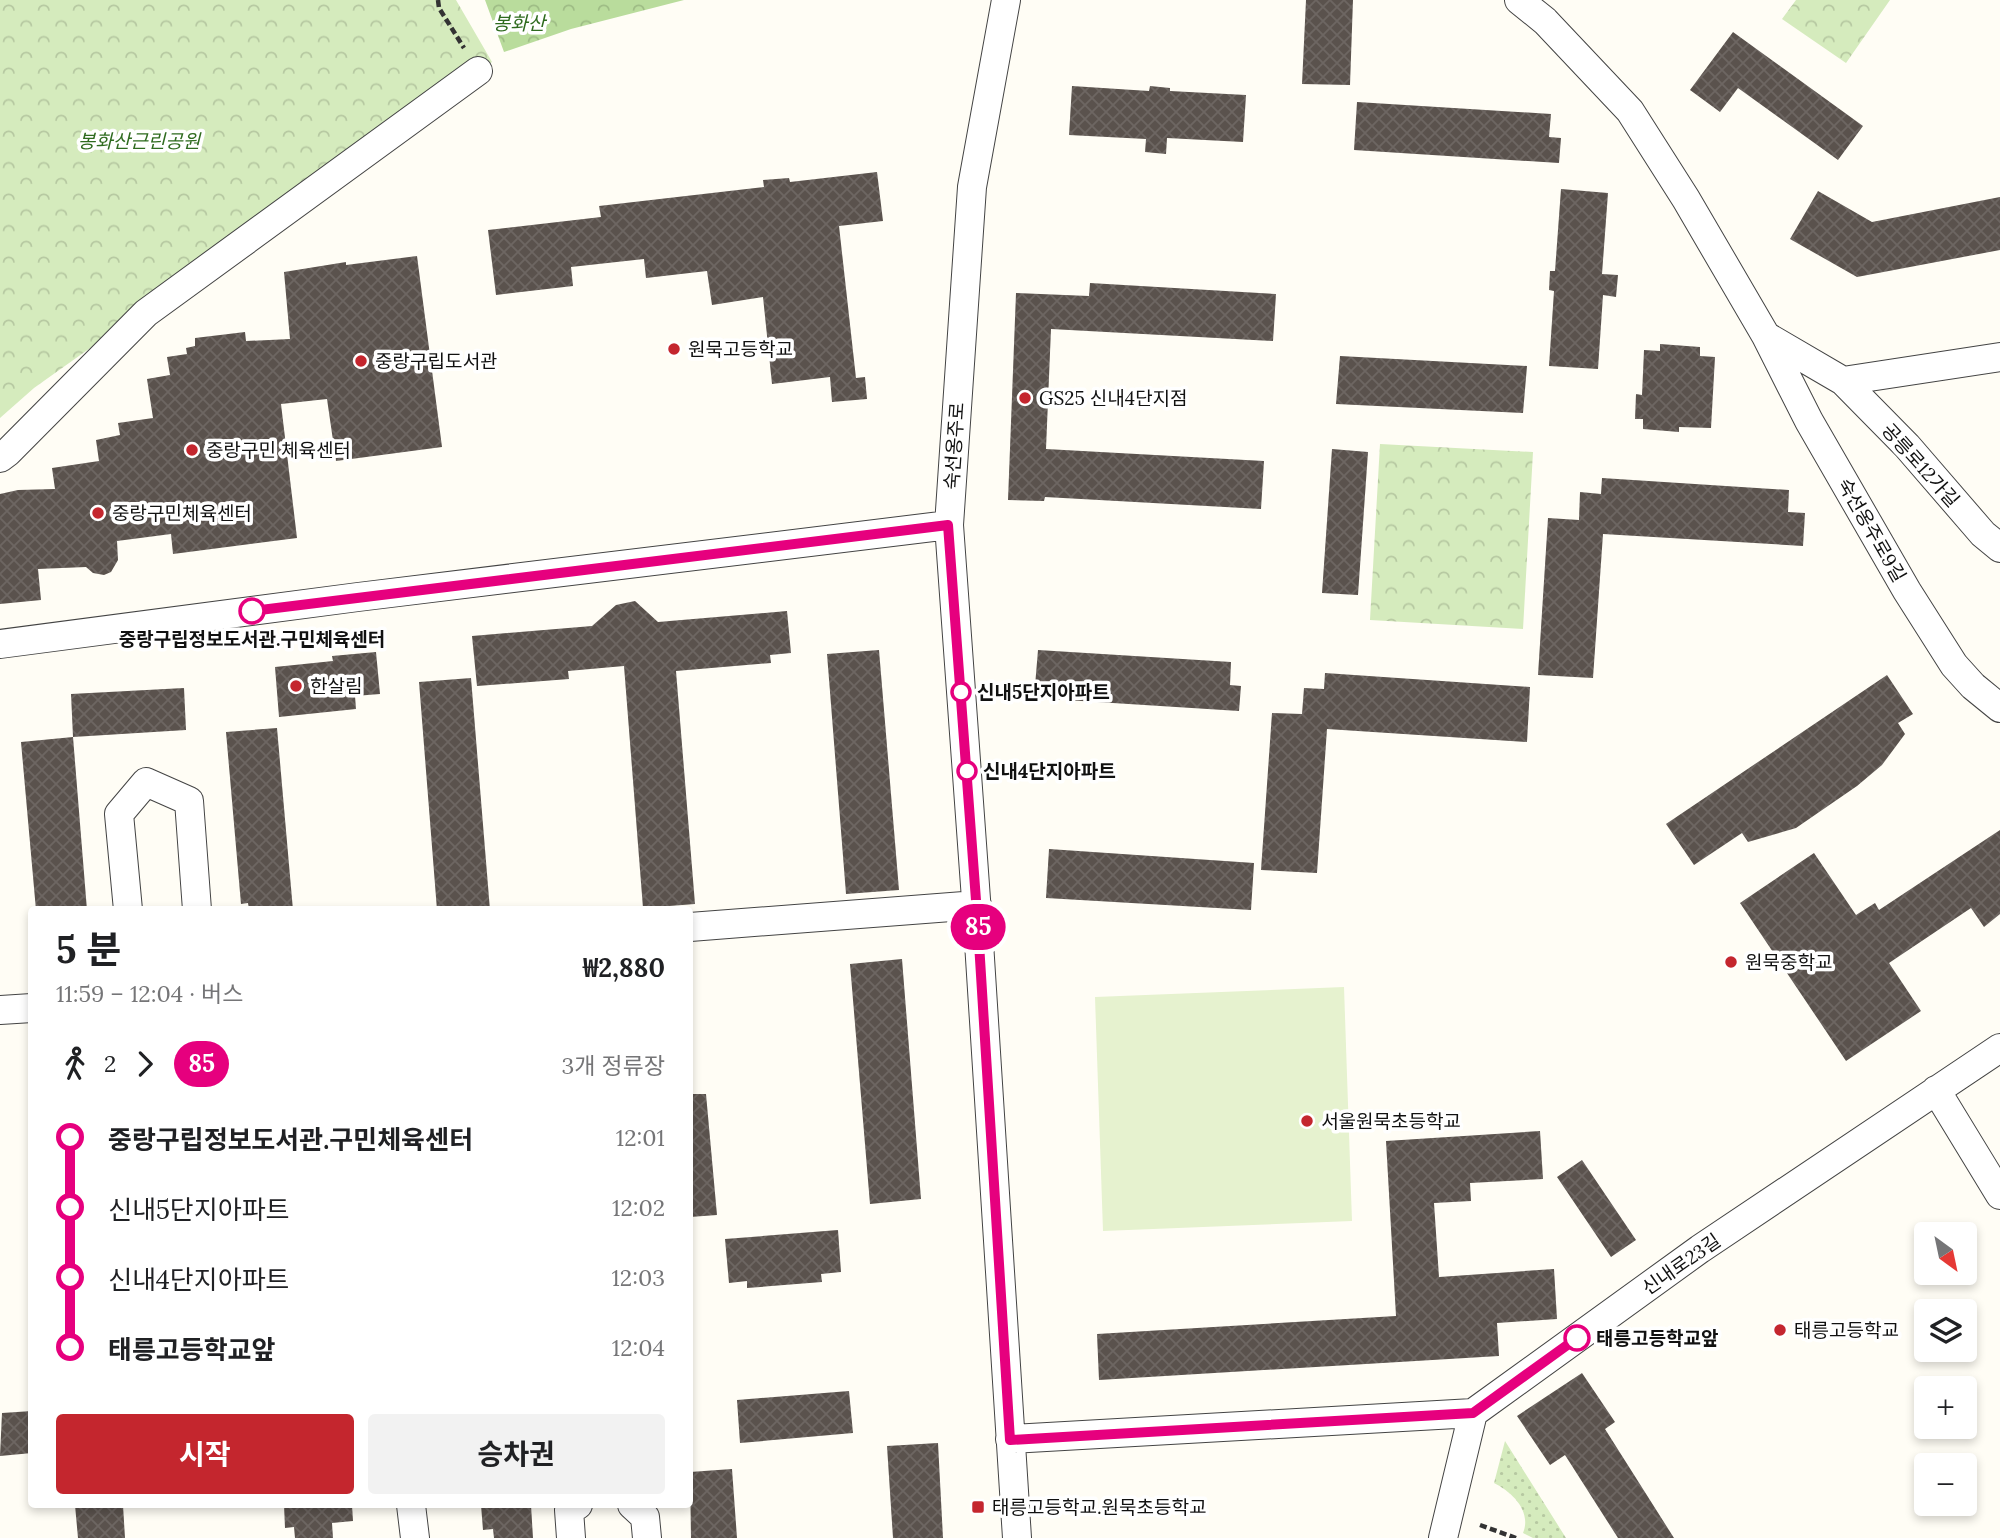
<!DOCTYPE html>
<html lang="ko">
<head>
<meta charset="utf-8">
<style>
	body { margin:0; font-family:Lora,"Noto Sans KR",serif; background:#f2f2f2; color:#202124; height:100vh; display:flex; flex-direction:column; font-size:26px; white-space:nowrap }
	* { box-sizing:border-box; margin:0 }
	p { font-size:23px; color:#757577 }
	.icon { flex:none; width:38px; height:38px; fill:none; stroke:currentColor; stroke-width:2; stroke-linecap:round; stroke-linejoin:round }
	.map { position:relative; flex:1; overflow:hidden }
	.side { position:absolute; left:28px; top:906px; width:665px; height:602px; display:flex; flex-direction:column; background:#fff; border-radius:7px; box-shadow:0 4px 10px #0003 }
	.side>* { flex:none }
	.badge { padding:0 14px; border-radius:23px; font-size:24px; line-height:46px }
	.needle { width:46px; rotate:147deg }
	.fabs { position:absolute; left:1914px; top:1222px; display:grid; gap:14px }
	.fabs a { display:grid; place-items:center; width:63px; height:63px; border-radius:7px; background:#fff; box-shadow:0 4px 10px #0003; font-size:35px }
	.map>.badge { position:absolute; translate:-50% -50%; box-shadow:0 0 0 4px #fff }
	.legs { display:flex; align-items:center; gap:10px; height:77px; padding:0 28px; font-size:23px }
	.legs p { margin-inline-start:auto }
	.overview { display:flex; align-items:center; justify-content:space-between; height:119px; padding:0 28px }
	h1 { font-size:38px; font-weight:700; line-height:52px }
	.primary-button { display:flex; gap:14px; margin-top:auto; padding:14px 28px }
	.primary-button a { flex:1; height:80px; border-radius:7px; background:#c4262e; color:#fff; font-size:28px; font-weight:700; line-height:80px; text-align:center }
	.primary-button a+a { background:#f2f2f2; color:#202124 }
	ul { padding:0 28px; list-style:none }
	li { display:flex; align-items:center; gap:24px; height:70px; font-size:26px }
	li i { display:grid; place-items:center; width:10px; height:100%; margin:0 9px; background:currentColor }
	li i::after { content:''; width:18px; height:18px; margin:-9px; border:5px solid; border-radius:50%; background:#fff }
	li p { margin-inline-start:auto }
	li:first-child i { background:linear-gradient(#0000 50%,currentColor 0) }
	li:last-child i { background:linear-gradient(currentColor 50%,#0000 0) }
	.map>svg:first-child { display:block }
</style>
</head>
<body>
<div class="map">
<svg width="2000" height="1538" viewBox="0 0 2000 1538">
	<defs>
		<pattern id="grass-dots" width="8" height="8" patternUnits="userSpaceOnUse" patternTransform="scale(1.75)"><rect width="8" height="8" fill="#d5ebbd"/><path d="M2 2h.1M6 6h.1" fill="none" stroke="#b6c8a1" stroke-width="1.8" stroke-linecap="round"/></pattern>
		<pattern id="forest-crowns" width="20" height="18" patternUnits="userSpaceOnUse" patternTransform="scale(1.75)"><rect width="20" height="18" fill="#b9dc9c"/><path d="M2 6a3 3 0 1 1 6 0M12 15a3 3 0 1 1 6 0" fill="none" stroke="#9ebc85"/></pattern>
		<pattern id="park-crowns" width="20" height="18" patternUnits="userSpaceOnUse" patternTransform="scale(1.75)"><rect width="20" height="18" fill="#d5ebbd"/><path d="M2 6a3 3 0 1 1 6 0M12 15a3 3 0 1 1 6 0" fill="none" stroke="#b6c8a1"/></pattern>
		<pattern id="building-cross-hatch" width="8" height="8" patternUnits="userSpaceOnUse" patternTransform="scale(1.75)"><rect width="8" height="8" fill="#5a524d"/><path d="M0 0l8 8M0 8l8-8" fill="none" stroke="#6d6662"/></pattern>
	</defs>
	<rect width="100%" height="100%" fill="#fffdf5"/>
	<path fill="url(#grass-dots)" d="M1505 1441 1566 1538H1533L1523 1533C1532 1511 1512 1492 1494 1483Z"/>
	<path fill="url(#forest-crowns)" d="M485 0H684L571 29 504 52Z"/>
	<path fill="url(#park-crowns)" d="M0 0H456L492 62 34 388 0 418Z
		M1796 0H1890L1846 63 1782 19Z
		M1380 444 1533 452 1523 629 1370 620Z"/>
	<path fill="#e6f2cf" d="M1344 987 1352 1221 1103 1231 1095 997Z"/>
	<path fill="url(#building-cross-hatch)" d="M1306 0H1353L1350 85 1302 84Z
		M1733 32 1863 126 1838 160 1738 88 1720 112 1690 90Z
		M1072 86 1149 91 1150 86 1170 88V91L1246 95 1243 142 1167 138 1166 154 1145 152 1146 139 1069 135Z
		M1357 102 1551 114 1549 137 1561 138 1559 163 1354 150Z
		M877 172 883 221 839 226 856 378 865 377 867 399 832 402 830 377 772 384 763 297 712 305 707 271 646 278 644 259 571 267 573 286 496 295 488 230 601 217 599 206 764 187 763 180 789 178 790 182Z
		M1561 189 1608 193 1602 274 1618 275 1616 297 1603 295 1598 369 1549 366 1554 291 1549 290 1550 271H1555Z
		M1818 191 1872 222 2000 197V250L1857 277 1790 239Z
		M417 256 442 447 336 461 327 399 281 404 297 538 173 554 171 534 117 541 118 560 111 572 104 575 93 573 86 567 38 569 41 600 0 604V494L18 490 55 489 52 468 99 461 96 440 120 435 118 423 153 418 147 379 170 375 167 357 187 354 186 348 195 346V338L245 332 246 341 290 339 284 272 346 262V265Z
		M1090 283 1276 294 1273 341 1051 329 1046 449 1264 461 1261 509 1045 497 1044 501 1008 500 1016 293 1089 296Z
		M1660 344 1700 347V356L1715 357 1711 428 1679 427V432L1643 429V419H1635L1636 394 1642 395 1644 350 1660 351Z
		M1340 356 1527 366 1523 413 1336 404Z
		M1332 449 1368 452 1358 595 1322 593Z
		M1602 478 1789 490 1788 512 1805 513 1803 546 1603 534 1593 678 1538 675 1548 518 1579 520 1580 492 1601 494Z
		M635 601 658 622 787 611 791 653 770 655 771 663 676 671 695 904 643 908 624 666 568 671 569 679 477 686 472 636 592 626 616 605Z
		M879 650 899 890 846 894 827 654Z
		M1038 650 1231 662 1230 685 1241 686 1239 711 1034 698Z
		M376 652 380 694 355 696 356 709 279 717 275 667 333 661 332 656Z
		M1325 673 1530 687 1527 742 1327 729 1317 873 1261 870 1272 713 1302 714 1304 688 1324 689Z
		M1887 675 1913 714 1898 723 1905 734 1882 765 1857 786 1796 828 1748 842 1742 833 1694 865 1666 824Z
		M471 678 490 910H437L419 682Z
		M184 688 186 730 73 737 71 694Z
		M277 728 293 910H249L248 903 241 904 226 732Z
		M73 737 87 910H36L21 742Z
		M2000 830V914L1984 927 1971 908 1889 963 1921 1011 1846 1061 1740 903 1814 853 1856 915 1875 903 1879 910Z
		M1049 849 1254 863 1251 910 1046 898Z
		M902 959 921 1199 870 1204 850 964Z
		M690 1094H706L717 1215 690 1217Z
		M1540 1131 1543 1179 1470 1183 1471 1201 1434 1203 1439 1277 1554 1269 1557 1319 1497 1323 1499 1356 1099 1380 1097 1334 1396 1316 1386 1141Z
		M1582 1160 1636 1240 1611 1257 1557 1177Z
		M838 1230 841 1272 821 1274 822 1282 747 1288V1281L729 1283 725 1239Z
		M1582 1373 1615 1422 1605 1429 1674 1538H1618L1565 1455 1550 1465 1517 1416Z
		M849 1391 853 1433 740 1443 737 1400Z
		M32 1411V1453L0 1456 2 1413Z
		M938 1443 943 1538H893L887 1446Z
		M732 1469 737 1538H691L690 1472Z
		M75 1505H123L125 1538H78Z
		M284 1505H352L353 1521 332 1523 333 1538H295L294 1527 285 1528Z
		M481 1505H531L533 1538H494L493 1529 483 1530Z"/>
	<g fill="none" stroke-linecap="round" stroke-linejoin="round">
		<defs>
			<path id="minor" d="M1006 0 972 187 949 525 978 927 1017 1538
				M1519 0 1545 21 1630 111 1686 199 1766 336 1809 421 1907 591 1954 665 1973 686 2000 708
				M1766 336 1843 381 2000 357
				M1843 381 1907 446 1983 534 2000 548
				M0 458 8 452 146 313 478 71
				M0 644 358 597 949 525
				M128 910 119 814 146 782 189 801 197 910
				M690 927 977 905
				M0 1010 32 1008
				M1936 1090 2000 1195
				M1010 1439 1473 1413
				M411 1505 415 1538
				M632 1505 645 1517 647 1538
				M571 1538 569 1510 578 1505
				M1443 1538 1473 1413 1700 1249 2000 1048"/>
		</defs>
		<use href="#minor" stroke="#444" stroke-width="30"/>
		<path stroke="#333" stroke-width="4.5" stroke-dasharray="7 3.5" stroke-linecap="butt" d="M438 0 439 8 464 48
			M1480 1525 1516 1538"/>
		<use href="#minor" stroke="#fff" stroke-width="28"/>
	</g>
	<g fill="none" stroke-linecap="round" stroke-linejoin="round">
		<defs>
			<path id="line-1" d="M252 611 948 525 978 927 1010 1440 1473 1413 1577 1338"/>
		</defs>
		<use href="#line-1" stroke="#fff" stroke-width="16"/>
		<use href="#line-1" stroke="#e6007e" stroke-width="10"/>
	</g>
	<g fill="#c4262e" stroke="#fff" stroke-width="2.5">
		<circle cx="674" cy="349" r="7"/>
		<circle cx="361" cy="361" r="7"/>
		<circle cx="1025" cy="398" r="7"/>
		<circle cx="192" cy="450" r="7"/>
		<circle cx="98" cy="513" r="7"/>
		<circle cx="296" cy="686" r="7"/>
		<circle cx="1731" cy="962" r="7"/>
		<circle cx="1307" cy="1121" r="7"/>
		<circle cx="1780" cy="1330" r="7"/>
		<rect x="971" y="1500" width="14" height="14" rx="3.5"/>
	</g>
	<g fill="#fff" stroke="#e6007e" stroke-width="3.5">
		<circle cx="252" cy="611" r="12"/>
		<circle cx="961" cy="692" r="9"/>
		<circle cx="967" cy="771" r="9"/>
		<circle cx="1577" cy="1338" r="12"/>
	</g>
	<g text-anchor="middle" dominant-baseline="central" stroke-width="7" stroke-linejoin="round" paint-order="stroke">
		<g font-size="19" font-style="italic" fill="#2f6b1f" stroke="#fff">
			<text x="519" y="23">봉화산</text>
			<text x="139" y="141">봉화산근린공원</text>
		</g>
		<g font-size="19" fill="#111" stroke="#fff" text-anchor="start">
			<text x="688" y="349">원묵고등학교</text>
			<text x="375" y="361">중랑구립도서관</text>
			<text x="1039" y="398">GS25 신내4단지점</text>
			<text x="206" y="450">중랑구민 체육센터</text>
			<text x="112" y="513">중랑구민체육센터</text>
			<text x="310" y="686">한살림</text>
			<text x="1745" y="962">원묵중학교</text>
			<text x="1321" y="1121">서울원묵초등학교</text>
			<text x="1794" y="1330">태릉고등학교</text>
			<text x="992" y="1507">태릉고등학교.원묵초등학교</text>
		</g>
		<g font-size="19" fill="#111" stroke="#fff">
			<text transform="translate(954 446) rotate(-86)">숙선옹주로</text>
			<text transform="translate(1921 465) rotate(48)">공릉로12가길</text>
			<text transform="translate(1872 530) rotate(60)">숙선옹주로9길</text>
			<text transform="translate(1681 1264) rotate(-35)">신내로23길</text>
		</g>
		<g font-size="19" font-weight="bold" fill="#111" stroke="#fff" text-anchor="start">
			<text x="252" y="639" text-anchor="middle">중랑구립정보도서관.구민체육센터</text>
			<text x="977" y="692">신내5단지아파트</text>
			<text x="983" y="771">신내4단지아파트</text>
			<text x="1596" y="1338">태릉고등학교앞</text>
		</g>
	</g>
</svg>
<div class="fabs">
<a><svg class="needle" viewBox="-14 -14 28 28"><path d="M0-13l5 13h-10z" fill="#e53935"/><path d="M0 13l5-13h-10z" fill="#757577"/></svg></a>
<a><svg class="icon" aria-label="layers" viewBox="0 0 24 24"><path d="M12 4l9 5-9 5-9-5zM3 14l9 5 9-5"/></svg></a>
<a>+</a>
<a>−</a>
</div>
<b class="badge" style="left:978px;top:927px;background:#e6007e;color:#fff">85</b>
<section class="side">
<div class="overview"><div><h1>5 분</h1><p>11:59 – 12:04 · 버스</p></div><b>₩2,880</b></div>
<div class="legs"><svg class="icon" aria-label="walk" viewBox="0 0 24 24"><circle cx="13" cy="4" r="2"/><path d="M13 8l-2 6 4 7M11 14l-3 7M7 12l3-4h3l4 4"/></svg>2<svg class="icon" aria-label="forward" viewBox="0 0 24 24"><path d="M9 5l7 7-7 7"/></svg><b class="badge" style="background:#e6007e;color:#fff">85</b><p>3개 정류장</p></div>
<ul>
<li><i style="color:#e6007e"></i><b>중랑구립정보도서관.구민체육센터</b><p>12:01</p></li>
<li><i style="color:#e6007e"></i><span>신내5단지아파트</span><p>12:02</p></li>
<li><i style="color:#e6007e"></i><span>신내4단지아파트</span><p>12:03</p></li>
<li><i style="color:#e6007e"></i><b>태릉고등학교앞</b><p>12:04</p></li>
</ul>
<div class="primary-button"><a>시작</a><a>승차권</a></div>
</section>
</div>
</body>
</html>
